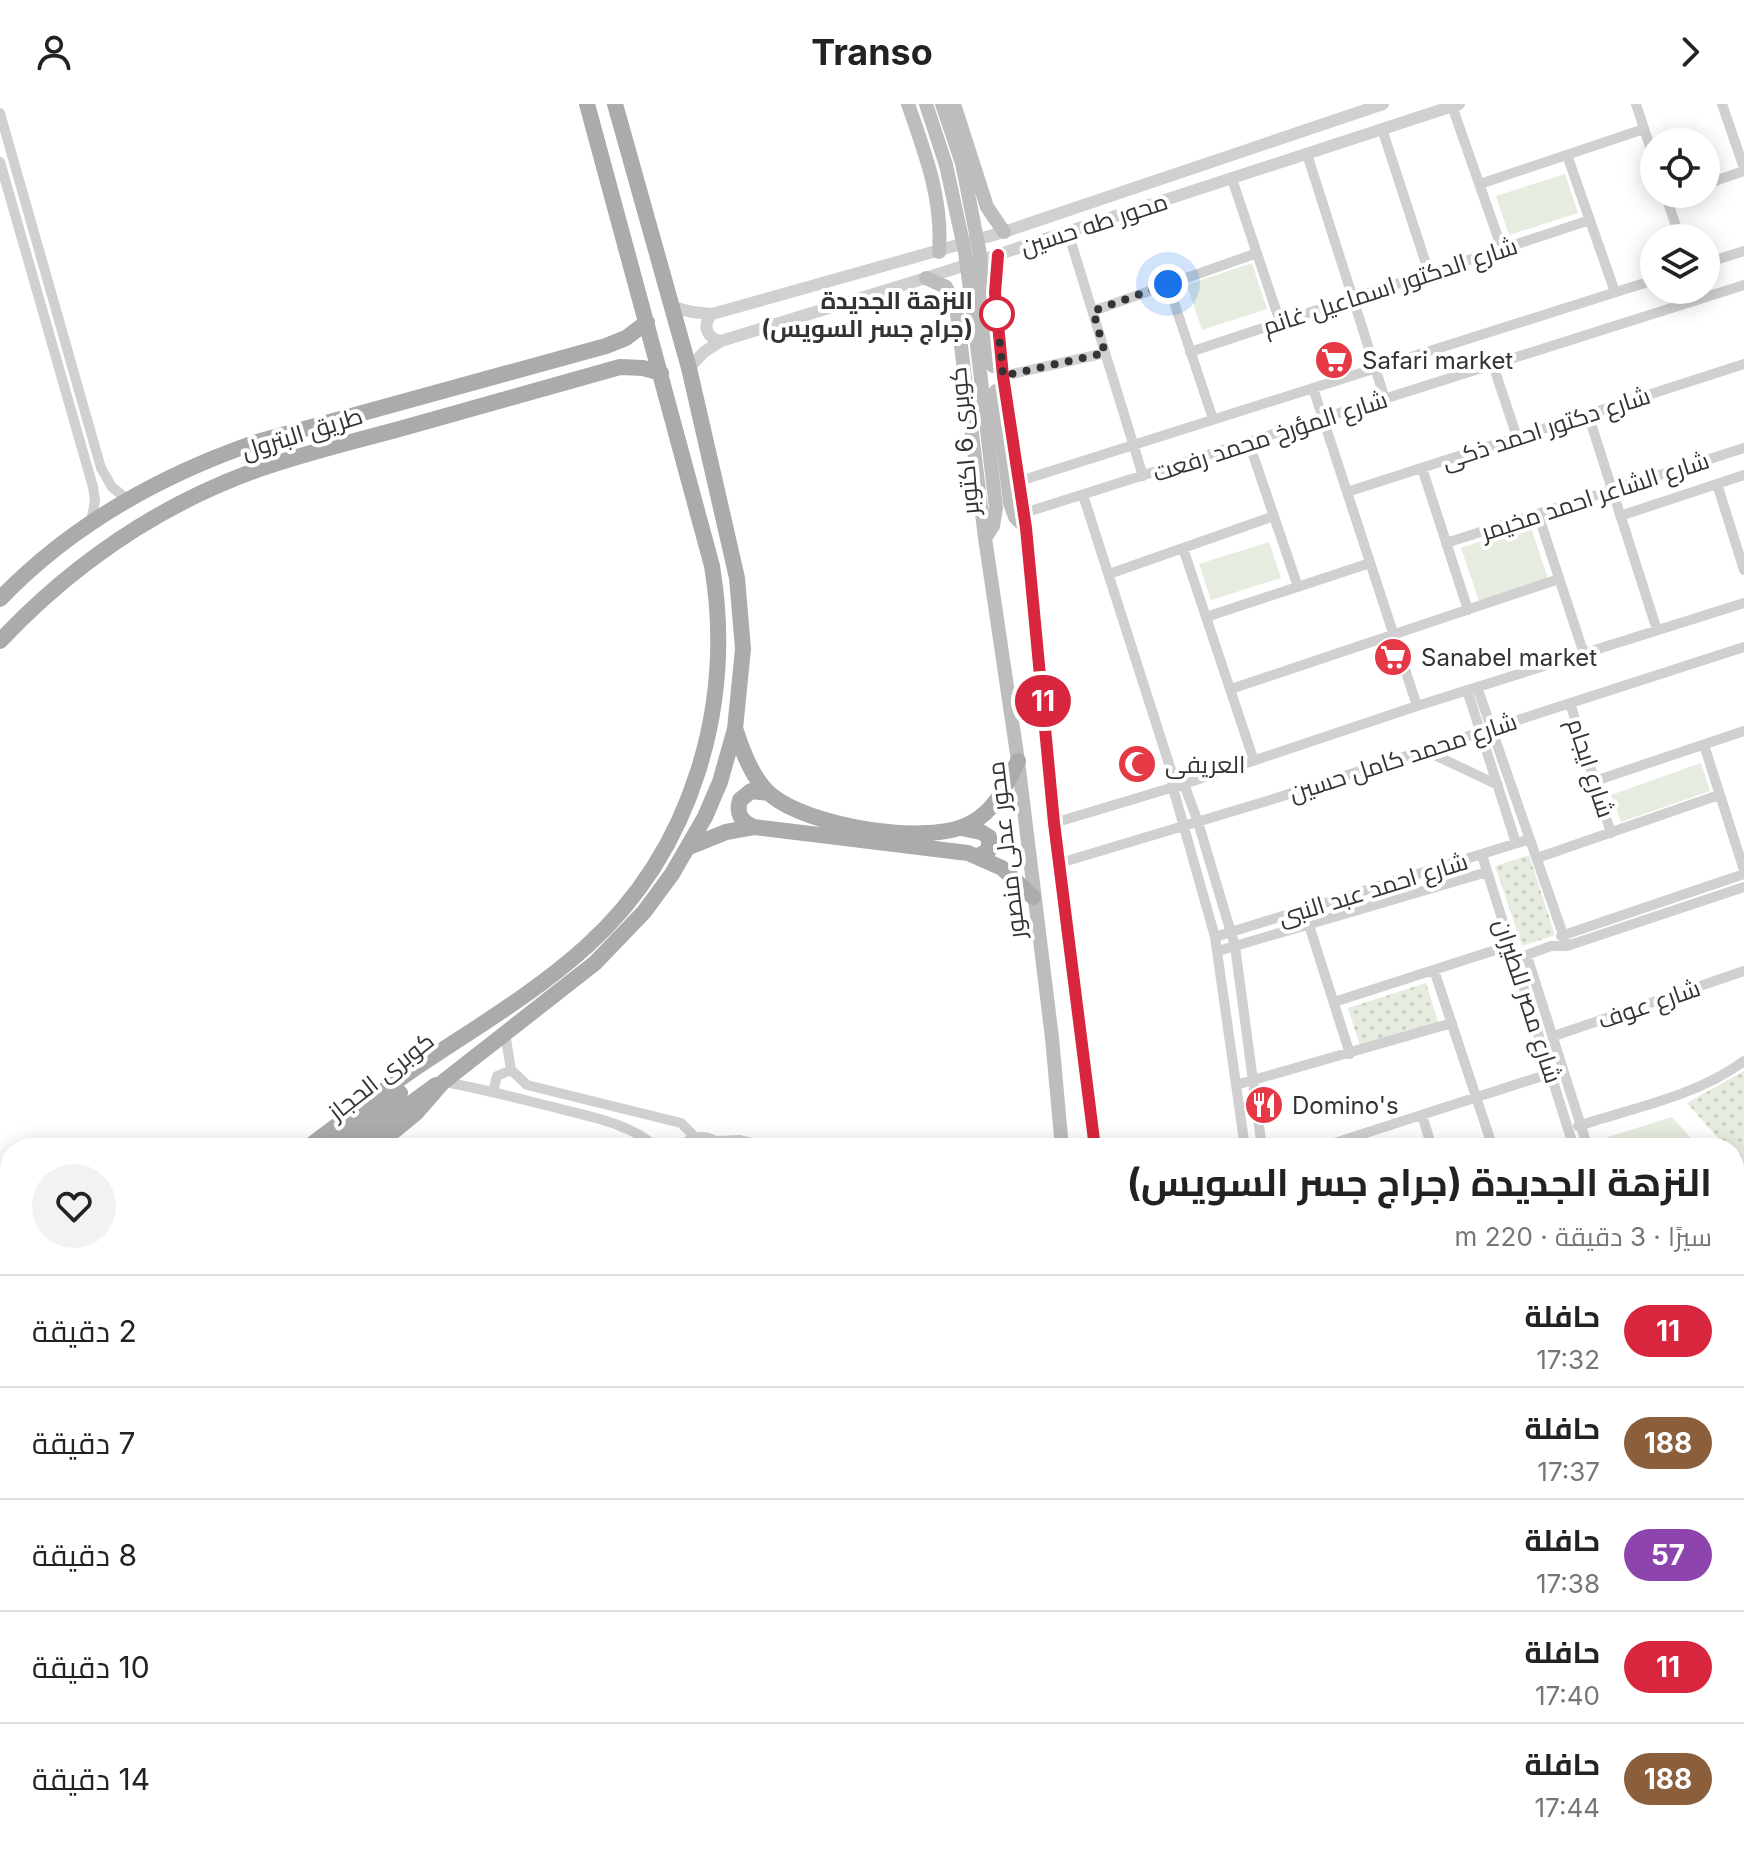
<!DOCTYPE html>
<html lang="ar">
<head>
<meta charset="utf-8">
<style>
	body { margin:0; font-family:Inter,Cairo,sans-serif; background:#f2f2f2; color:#222; direction:rtl; height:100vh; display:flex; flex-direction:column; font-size:30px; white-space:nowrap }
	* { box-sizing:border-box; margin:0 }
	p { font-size:26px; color:#767676 }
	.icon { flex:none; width:44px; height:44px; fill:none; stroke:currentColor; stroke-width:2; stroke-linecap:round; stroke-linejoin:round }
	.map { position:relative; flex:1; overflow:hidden; direction:ltr }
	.drawer { position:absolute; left:0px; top:1034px; width:1744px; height:712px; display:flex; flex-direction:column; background:#fff; border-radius:32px 32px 0 0; box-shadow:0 4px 20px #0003; direction:rtl }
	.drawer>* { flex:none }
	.badge { padding:0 16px; border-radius:26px; font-size:28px; line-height:52px }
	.tools { position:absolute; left:1640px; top:24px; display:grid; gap:16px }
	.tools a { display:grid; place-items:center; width:80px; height:80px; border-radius:50%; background:#fff; box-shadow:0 4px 20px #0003; font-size:40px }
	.you { position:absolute; width:40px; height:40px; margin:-20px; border:6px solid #fff; border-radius:50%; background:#1a73e8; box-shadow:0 0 0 12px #1a73e833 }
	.map>.badge { position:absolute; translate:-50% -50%; box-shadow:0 0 0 4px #fff }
	.round { display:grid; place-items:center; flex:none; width:84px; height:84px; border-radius:42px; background:#f2f2f2 }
	.head { display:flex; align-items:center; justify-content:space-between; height:136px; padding:0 32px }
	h1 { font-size:38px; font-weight:700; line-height:60px }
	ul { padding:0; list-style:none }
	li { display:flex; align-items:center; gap:24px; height:112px; padding:0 32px; border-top:2px solid #e0e0e0 }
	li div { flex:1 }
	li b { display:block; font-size:30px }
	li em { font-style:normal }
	li .badge { min-width:88px; font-weight:700; text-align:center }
	header { display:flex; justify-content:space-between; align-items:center; height:104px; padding:0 32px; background:#fff; font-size:36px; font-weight:700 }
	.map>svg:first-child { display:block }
</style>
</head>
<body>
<header><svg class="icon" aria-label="forward" viewBox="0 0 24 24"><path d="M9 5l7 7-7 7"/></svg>Transo<svg class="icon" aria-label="person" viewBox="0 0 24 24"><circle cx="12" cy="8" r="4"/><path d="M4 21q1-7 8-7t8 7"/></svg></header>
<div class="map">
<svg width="1744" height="1746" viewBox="0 0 1744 1746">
	<defs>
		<pattern id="grass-dots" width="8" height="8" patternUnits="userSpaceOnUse" patternTransform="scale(2)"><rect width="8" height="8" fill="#e6ecdf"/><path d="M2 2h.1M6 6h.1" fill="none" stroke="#c6cbc0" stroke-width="1.8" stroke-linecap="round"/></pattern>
	</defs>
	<rect width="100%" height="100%" fill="#fff"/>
	<path fill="url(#grass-dots)" d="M1529 751 1555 831 1522 842 1495 762Z
		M1426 879 1438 918 1360 942 1348 904Z
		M1744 967V1059L1742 1061 1734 1052V1044H1727L1687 999Z"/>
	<path fill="#e6ecdf" d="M1565 70 1578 109 1509 131 1496 92Z
		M1252 159 1267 205 1202 226 1187 181Z
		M1530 421 1548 474 1479 497 1461 444Z
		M1269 438 1281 474 1211 496 1199 460Z
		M1701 659 1710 687 1621 718 1611 691Z
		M1672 1013 1700 1044H1611L1608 1033Z
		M10 1475V1583L0 1569V1482Z"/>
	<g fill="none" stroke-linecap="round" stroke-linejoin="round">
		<path stroke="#d0d0d0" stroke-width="10" d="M1636 0 1654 55
			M1722 0 1744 64
			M1452 2 1502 145
			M0 9 101 364 112 383 128 396
			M1382 25 1429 169
			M1307 50 1385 295
			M1567 51 1615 188
			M0 58 93 383 95 397 91 418
			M1232 75 1280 218
			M1480 80 1644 25
			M1706 80 1744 67
			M1665 90 1680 134
			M1068 128 1143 372
			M1706 159 1744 147
			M1168 180 1213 315
			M1093 207 1257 149
			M1190 248 1590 116
			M1493 261 1517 333
			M1003 272 1105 249
			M1313 284 1417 602
			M1588 310 1657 526
			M1249 339 1298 483
			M1422 364 1468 506
			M1020 377 1654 176
			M1717 380 1744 466
			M1347 388 1744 260
			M1083 391 1171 666 1173 684 1215 833 1245 1044
			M1024 409 1744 181
			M1538 410 1584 550
			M1620 412 1744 371
			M1446 439 1744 344
			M1183 444 1254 657
			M1109 470 1274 412
			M1206 513 1370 459
			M1477 583 1567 842
			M1231 585 1559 475
			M1467 586 1516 739
			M1570 599 1611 729
			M1704 641 1744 766
			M1424 646 1498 681
			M1171 666 1184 680 1198 718 1235 842 1262 1044
			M1595 677 1744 627
			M1054 719 1184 680 1417 602 1744 499
			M1482 751 1574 1044
			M1537 754 1719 691
			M1060 759 1267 697 1744 543
			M1309 821 1350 950
			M1561 832 1744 770
			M1215 833 1530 735
			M1218 847 1487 768
			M1527 852 1588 1044
			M1516 855 1551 842H1567L1744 783
			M1434 866 1493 1044
			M1334 898 1511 841
			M505 929 511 966 527 981 681 1019 695 1033
			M1554 932 1744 867
			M443 978C480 984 516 994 553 1003 589 1013 629 1018 657 1044
			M1236 981 1452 919
			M493 988 497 972 511 966
			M1422 1011 1432 1044
			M1578 1022C1633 1004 1697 992 1744 957
			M717 1037 740 1036 773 1044
			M680 1044C692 1029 710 1029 723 1044
			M1319 1044 1552 969
			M1734 1083 1744 1074
			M0 1454 10 1447
			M0 1610 10 1603
			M0 1723 10 1715
			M85 1736 93 1746
			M104 1736 112 1746
			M221 1736 228 1746
			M0 1737 10 1730
			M138 1746 151 1736
			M155 1746 169 1736
			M311 1746 324 1736
			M353 1746 366 1736"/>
		<path stroke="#d0d0d0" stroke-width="12" d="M673 203 692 208 712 210 1004 128 1383 0
			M712 210C702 221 706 234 721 237
			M689 264 704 248 721 237 926 174 1459 0
			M508 1746 521 1736
			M523 1746 536 1736"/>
		<path stroke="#bdbdbd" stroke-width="14" d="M908 0C925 49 943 95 939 148
			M926 0 946 61
			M942 0 962 59
			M954 0 987 103 1004 128
			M998 151 995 189 1003 272 1026 424 1054 719 1095 1044
			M926 174 946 183 956 202 985 434 1018 657 1052 934 1062 1044
			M986 205 993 262
			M973 207 996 404 993 422 985 434
			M996 287 1010 399 1015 413 1026 424"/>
		<path stroke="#ababab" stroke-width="16" d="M0 495C71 421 161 371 257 338L606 242 626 234 647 218
			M0 537C70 463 154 404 251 368 300 350 352 338 403 324 475 304 548 283 620 263L643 264 661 269
			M736 627C743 649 753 676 771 691 808 722 928 743 971 719 996 706 1006 681 1018 657
			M754 723C741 718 736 709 740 696L751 687 769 689
			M961 724 981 728 989 733V746L978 752
			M689 743 726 728 754 723 968 749 1002 764 1033 793
			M307 1044C342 1018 378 990 414 965 473 925 534 890 587 842 693 746 735 600 712 462L587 0
			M328 1044 400 989
			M350 1044 436 981
			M373 1044 416 1009 443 978 595 859 644 808 672 770 705 713 720 678 735 625 743 545 737 474 689 264 615 0
			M1734 1104 1744 1095
			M0 1128 10 1131
			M0 1154 10 1157
			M0 1265 10 1257
			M0 1293 10 1285
			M0 1307 10 1299
			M0 1328 10 1321
			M1346 1736 1354 1746
			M1370 1736 1379 1746"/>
		<path stroke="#a2a2a2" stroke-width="16" d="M1734 1126 1744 1117
			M1734 1158 1744 1149
			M1734 1201 1744 1192
			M1449 1736 1452 1746
			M1537 1736 1541 1746"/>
		<path stroke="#bdbdbd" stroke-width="14" d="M962 59 979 145 986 205
			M946 61 965 148 973 207"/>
	</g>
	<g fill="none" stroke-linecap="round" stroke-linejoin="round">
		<defs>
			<path id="line" d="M998 151 995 189 1003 272 1026 424 1054 719 1095 1044"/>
		</defs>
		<use href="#line" stroke="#fff" stroke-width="18"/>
		<use href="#line" stroke="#d7263d" stroke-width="12"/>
		<path stroke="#333" stroke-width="8" stroke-dasharray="0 14.4" d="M997 210 1003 272 1105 249 1093 207 1168 180"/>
	</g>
	<defs>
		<symbol id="supermarket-disc" viewBox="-11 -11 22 22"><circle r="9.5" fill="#e63946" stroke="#fff"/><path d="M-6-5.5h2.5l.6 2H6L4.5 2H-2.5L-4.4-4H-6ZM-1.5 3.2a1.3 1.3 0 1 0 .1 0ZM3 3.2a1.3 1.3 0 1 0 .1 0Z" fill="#fff"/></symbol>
		<symbol id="mosque-disc" viewBox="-11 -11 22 22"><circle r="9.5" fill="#e63946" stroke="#fff"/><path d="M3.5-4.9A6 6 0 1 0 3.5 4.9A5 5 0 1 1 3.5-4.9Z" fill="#fff"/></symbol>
		<symbol id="restaurant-disc" viewBox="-11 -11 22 22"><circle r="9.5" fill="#e63946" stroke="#fff"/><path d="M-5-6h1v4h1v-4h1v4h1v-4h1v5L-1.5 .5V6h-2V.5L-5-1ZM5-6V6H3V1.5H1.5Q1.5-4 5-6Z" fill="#fff"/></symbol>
	</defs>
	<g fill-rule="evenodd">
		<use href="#supermarket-disc" x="1312" y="234" width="44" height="44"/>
		<use href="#supermarket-disc" x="1371" y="531" width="44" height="44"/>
		<use href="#mosque-disc" x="1115" y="638" width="44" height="44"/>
		<use href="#restaurant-disc" x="1242" y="979" width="44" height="44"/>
	</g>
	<circle fill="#fff" stroke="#d7263d" stroke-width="4" cx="997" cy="210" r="16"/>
	<g text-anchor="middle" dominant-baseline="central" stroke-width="8" stroke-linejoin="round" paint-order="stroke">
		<g font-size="24" fill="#333" stroke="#fff">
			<text transform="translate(1094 120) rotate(-18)">محور طه حسين</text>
			<text transform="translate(1390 182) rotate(-18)">شارع الدكتور اسماعيل غانم</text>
			<text transform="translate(1546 324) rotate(-18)">شارع دكتور احمد ذكى</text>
			<text transform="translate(302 329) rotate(-17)">طريق البترول</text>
			<text transform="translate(1270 332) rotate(-18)">شارع المؤرخ محمد رفعت</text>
			<text transform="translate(964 337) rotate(-95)">كوبرى 6 اكتوبر</text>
			<text transform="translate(1595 392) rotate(-18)">شارع الشاعر احمد مخيمر</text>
			<text transform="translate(1403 653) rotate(-18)">شارع محمد كامل حسين</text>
			<text transform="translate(1591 664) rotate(72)">شارع ايجام</text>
			<text transform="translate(1006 746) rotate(-97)">محور عدلى منصور</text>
			<text transform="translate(1373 785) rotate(-17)">شارع احمد عبد النبى</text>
			<text transform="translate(1528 897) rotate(72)">شارع مصر للطيران</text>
			<text transform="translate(1649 900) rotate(-19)">شارع عوف</text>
			<text transform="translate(381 972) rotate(-38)">كوبرى الحجاز</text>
		</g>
		<g font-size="24" font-weight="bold" fill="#333" stroke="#fff" text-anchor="end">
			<text x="973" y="196">النزهة الجديدة<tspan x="973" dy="28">(جراج جسر السويس)</tspan></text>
		</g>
		<g font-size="24" fill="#333" stroke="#fff" text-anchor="start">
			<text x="1362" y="256">Safari market</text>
			<text x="1421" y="553">Sanabel market</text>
			<text x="1165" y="660">العريفى</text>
			<text x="1292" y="1001">Domino's</text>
		</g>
	</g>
</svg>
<div class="tools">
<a><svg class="icon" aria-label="locate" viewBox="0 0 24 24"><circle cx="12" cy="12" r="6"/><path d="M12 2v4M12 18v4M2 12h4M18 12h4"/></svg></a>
<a><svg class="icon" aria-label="layers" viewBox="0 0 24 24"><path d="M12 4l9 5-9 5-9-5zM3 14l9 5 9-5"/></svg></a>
</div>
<div class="you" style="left:1168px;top:180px"></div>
<b class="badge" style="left:1043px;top:597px;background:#d7263d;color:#fff">11</b>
<section class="drawer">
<div class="head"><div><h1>النزهة الجديدة (جراج جسر السويس)</h1><p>سيرًا · 3 دقيقة · 220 m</p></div><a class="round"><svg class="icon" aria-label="heart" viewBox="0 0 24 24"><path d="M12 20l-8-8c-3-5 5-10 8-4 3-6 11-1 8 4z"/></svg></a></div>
<ul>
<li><span class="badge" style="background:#d7263d;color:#fff">11</span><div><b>حافلة</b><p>17:32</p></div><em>2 دقيقة</em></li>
<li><span class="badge" style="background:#8b5e3c;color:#fff">188</span><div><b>حافلة</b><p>17:37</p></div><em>7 دقيقة</em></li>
<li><span class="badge" style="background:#8e44ad;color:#fff">57</span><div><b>حافلة</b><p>17:38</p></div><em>8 دقيقة</em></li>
<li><span class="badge" style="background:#d7263d;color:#fff">11</span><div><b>حافلة</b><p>17:40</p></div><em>10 دقيقة</em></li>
<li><span class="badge" style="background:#8b5e3c;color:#fff">188</span><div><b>حافلة</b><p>17:44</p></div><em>14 دقيقة</em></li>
</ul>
</section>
</div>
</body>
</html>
